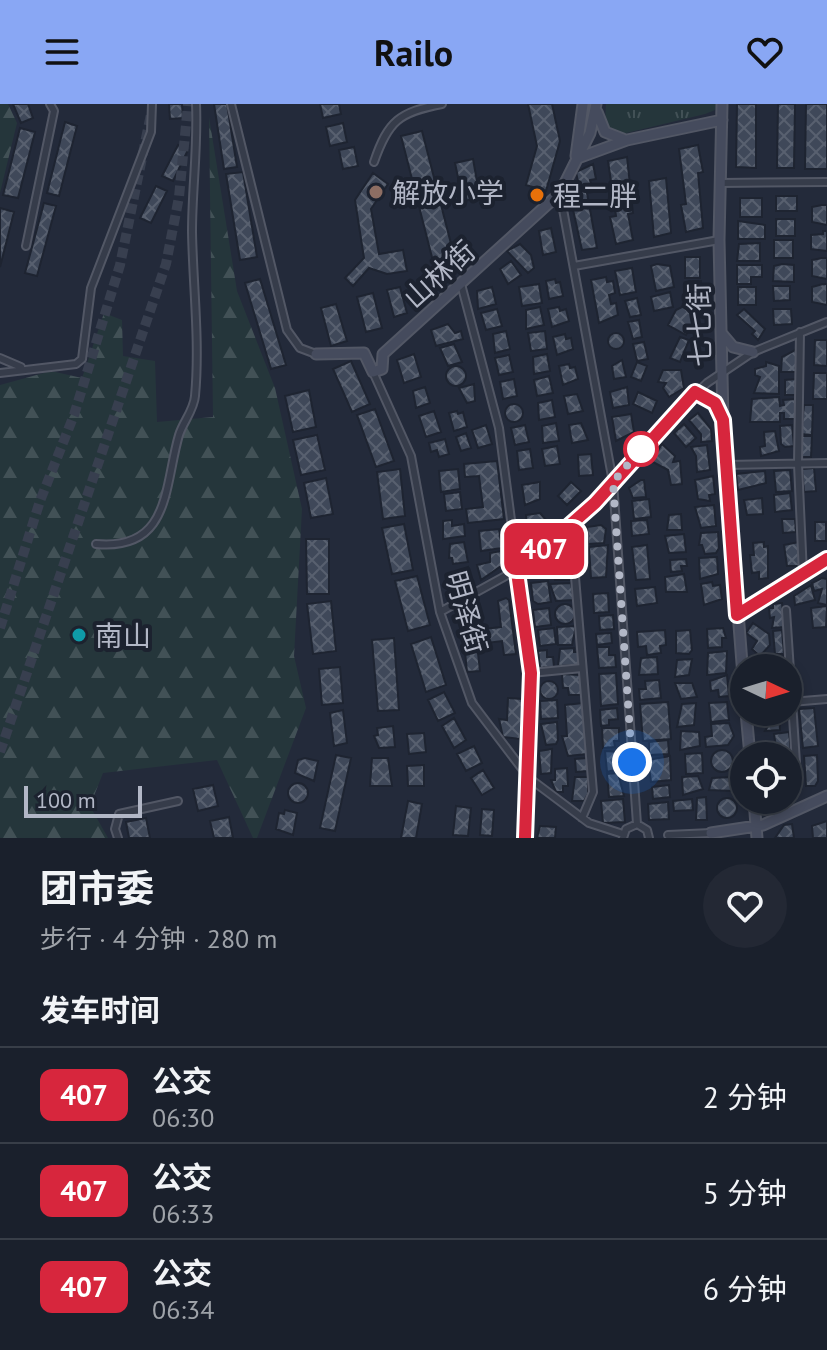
<!DOCTYPE html>
<html lang="zh">
<head>
<meta charset="utf-8">
<style>
	body { margin:0; font-family:"PT Sans","Noto Sans SC",sans-serif; background:#232834; color:#f1f3f6; height:100vh; display:flex; flex-direction:column; font-size:30px; white-space:nowrap }
	* { box-sizing:border-box; margin:0 }
	p { font-size:26px; color:#9fa3a9 }
	.icon { flex:none; width:44px; height:44px; fill:none; stroke:currentColor; stroke-width:2; stroke-linecap:round; stroke-linejoin:round }
	.map { position:relative; height:734px; overflow:hidden }
	.panel { display:flex; flex-direction:column; background:#1a202c; flex:1 }
	.panel>* { flex:none }
	.badge { padding:0 16px; border-radius:12px; font-size:28px; line-height:52px }
	.needle { width:52px; rotate:94deg }
	.buttons { position:absolute; left:730px; top:550px; display:grid; gap:16px }
	.buttons a { display:grid; place-items:center; width:72px; height:72px; border-radius:50%; background:#1a202c; box-shadow:0 4px 12px #0003,0 0 0 2px #383e48; font-size:40px }
	.scale { position:absolute; left:24px; bottom:20px; width:118px; box-sizing:border-box; padding-left:8px; border:4px solid #b2b7c6; border-top:0; font-size:22px; line-height:28px; white-space:nowrap; color:#b2b7c6; -webkit-text-stroke:6px #1c222f; paint-order:stroke }
	.you { position:absolute; width:40px; height:40px; margin:-20px; border:6px solid #fff; border-radius:50%; background:#1a73e8; box-shadow:0 0 0 12px #1a73e833 }
	.map>.badge { position:absolute; translate:-50% -50%; box-shadow:0 0 0 4px #fff }
	h2 { padding:0 40px; font-size:30px; line-height:72px }
	.round { display:grid; place-items:center; flex:none; width:84px; height:84px; border-radius:42px; background:#232834 }
	.overview { display:flex; align-items:center; justify-content:space-between; height:136px; padding:0 40px }
	h1 { font-size:38px; font-weight:700; line-height:60px }
	ul { padding:0; list-style:none }
	li { display:flex; align-items:center; gap:24px; height:96px; padding:0 40px; border-top:2px solid #383e48 }
	li div { flex:1 }
	li b { display:block; font-size:30px }
	li em { font-style:normal }
	li .badge { min-width:88px; font-weight:700; text-align:center }
	header { display:flex; justify-content:space-between; align-items:center; height:104px; padding:0 40px; background:#89a7f4; color:#111; font-size:36px; font-weight:700 }
	.map>svg:first-child { display:block }
</style>
</head>
<body>
<header><svg class="icon" aria-label="menu" viewBox="0 0 24 24"><path d="M4 6h16M4 12h16M4 18h16"/></svg>Railo<svg class="icon" aria-label="heart" viewBox="0 0 24 24"><path d="M12 20l-8-8c-3-5 5-10 8-4 3-6 11-1 8 4z"/></svg></header>
<div class="map">
<svg width="827" height="734" viewBox="0 0 827 734">
	<defs>
		<pattern id="forest-firs" width="22" height="20" patternUnits="userSpaceOnUse" patternTransform="scale(2)"><rect width="22" height="20" fill="#25363b"/><path d="M5 1l3.5 6h-7zM16 11l3.5 6h-7z" fill="#425156"/></pattern>
		<pattern id="park-tufts" width="24" height="20" patternUnits="userSpaceOnUse" patternTransform="scale(2)"><rect width="24" height="20" fill="#25363b"/><path d="M3 7l-1-3M5 7V3M7 7l1-3M15 17l-1-3M17 17v-4M19 17l1-3" fill="none" stroke="#425156"/></pattern>
		<pattern id="building-cross-hatch" width="8" height="8" patternUnits="userSpaceOnUse" patternTransform="scale(2)"><rect width="8" height="8" fill="#3f4859"/><path d="M0 0l8 8M0 8l8-8" fill="none" stroke="#58606f"/></pattern>
	</defs>
	<rect width="100%" height="100%" fill="#232a3a"/>
	<path fill="url(#forest-firs)" d="M0 0H8L17 19 0 89Z
		M209 13 237 187 275 284 302 405 294 552 306 604 257 734H253L217 656 103 669 90 702 108 734H0V281L51 267 82 274 104 209 122 216 123 252 155 257 157 318 213 313Z"/>
	<path fill="url(#park-tufts)" d="M606 0H717L715 6 705 10 618 31 611 29 605 19Z"/>
	<path fill="url(#building-cross-hatch)" stroke="#1e2431" stroke-width="2" d="M13 0H28L33 14 21 19Z
		M169 0H182L183 14 170 15Z
		M214 0H227L237 63 224 65Z
		M320 0H339L341 10 323 14Z
		M528 0H552L560 37 546 87 526 81 537 42Z
		M737 0H756V64L736 63Z
		M778 0H795L794 64H777Z
		M806 0H827V65H805Z
		M65 18 77 22 59 92 47 89Z
		M343 19 347 38 330 42 326 23Z
		M20 24 35 28 18 94 3 91Z
		M422 27 457 163 436 169 401 32Z
		M178 41 188 46 173 77 162 72Z
		M698 41 703 68 698 69 703 124 686 128 681 101 686 100 679 45Z
		M354 43 358 62 343 65 339 46Z
		M627 53 633 109 628 110 633 136 616 140 610 113 616 112 608 57Z
		M473 55 480 94 463 97 455 59Z
		M593 60 596 75 590 76 593 88 587 89 597 144 582 146 570 92 575 91 573 79 578 78 576 68Z
		M243 68 257 153 240 156 226 70Z
		M373 69 388 80 371 105 379 150 403 146 407 167 387 170 369 164 353 182 345 174 364 154 355 96Z
		M666 74 671 129 654 133 649 77Z
		M156 82 167 87 151 119 140 114Z
		M776 92H797V107H776Z
		M740 94H762V113H740Z
		M44 99 56 102 37 172 25 169Z
		M822 101H827V121L812 118V103Z
		M0 104 14 108 0 163Z
		M776 115H795V132H776Z
		M738 117 765 121V135H738Z
		M551 124 556 148 543 151 539 127Z
		M823 127H827V147L811 145V131L823 130Z
		M774 136H793V154H774Z
		M760 139V157H737L739 140Z
		M520 140 531 151 534 164 528 169 507 147Z
		M685 153H700V174H685Z
		M822 154H827V175L812 172V156Z
		M511 157 521 171 508 180 500 165Z
		M657 160 670 162 674 183 656 187 651 162Z
		M782 160 794 161V178L773 177 774 162Z
		M737 161H762V173H751V180H737Z
		M632 164 636 188 620 191 615 167Z
		M606 173 607 178 613 177 615 189 609 191 611 200 616 199 618 211 599 219 591 176Z
		M260 175 286 261 271 265 245 179Z
		M555 175 556 179 560 178 563 192 549 195 546 177Z
		M689 177H701L700 198 688 199 685 194V182H689Z
		M539 180 542 199 522 202 519 183Z
		M823 180H827V201L812 198V183Z
		M773 182H790V196L774 197Z
		M400 183 407 209 394 213 387 186Z
		M492 183 496 200 478 205 477 187Z
		M738 183H756V201H738Z
		M670 188 673 203 654 207 651 193Z
		M373 189 382 224 366 228 357 193Z
		M637 194 641 211 630 213 625 197Z
		M336 200 347 237 331 242 321 204Z
		M684 202 698 210 686 231 668 221 676 206Z
		M540 203 544 221 526 225V206Z
		M559 203 560 207 566 205 569 217 552 223 548 205Z
		M497 205 502 222 486 226 481 209Z
		M744 205 765 225 758 236 752 230 755 227 737 211Z
		M773 205H791L792 220 774 221Z
		M639 216 642 233 633 235 628 218Z
		M448 220 455 229 461 227 463 235 436 242 431 226Z
		M506 227 510 245 495 249 493 230Z
		M545 227 547 245 531 247 528 229Z
		M608 237a8 8 0 1 1 16 0a8 8 0 1 1-16 0Z
		M565 230 566 235 571 234 573 245 557 251 553 233Z
		M680 233 689 236 680 258 670 254Z
		M815 236H827V262L814 261Z
		M644 238 648 255 637 257 633 240Z
		M454 240 462 258 448 262 440 244Z
		M797 245 796 268H781L782 253Z
		M414 250 421 273 404 279 397 256Z
		M547 250 550 267 534 270 533 253Z
		M509 251 513 268 499 271 495 254Z
		M622 256 626 273 614 275 612 262Z
		M351 257 370 300 352 308 333 265Z
		M637 258 647 262 641 277 631 273Z
		M766 258 779 262V290L754 289 760 273 755 271V265L766 262Z
		M569 260 570 264 575 263 578 275 563 281 559 262Z
		M446 272a10 10 0 1 1 20 0a10 10 0 1 1-20 0Z
		M663 266H681L684 284 669 293 663 284 666 279 658 278Z
		M814 269H827V295H813Z
		M549 272 553 289 537 292 534 276Z
		M514 275 517 292 503 295 500 278Z
		M796 275 797 291H785V276Z
		M474 280 475 297 467 299 459 284Z
		M425 283 430 299 416 304 413 287Z
		M627 283 629 301 613 304 610 288Z
		M309 286 316 323 293 328 285 292Z
		M638 288 657 297 652 309 633 300Z
		M577 290 583 307 568 310 564 292Z
		M779 293 780 302 784 301 783 296 796 295V315H784V309H780V318H750L752 295Z
		M552 296 555 313 539 316 538 299Z
		M505 309a9 9 0 1 1 18 0a9 9 0 1 1-18 0Z
		M804 301H813L812 331 801 330Z
		M375 305 394 357 376 363 357 311Z
		M434 307 441 328 426 333 419 312Z
		M457 307 458 310 463 308 467 323 454 327 449 309Z
		M698 309 711 325 712 337 701 338V330L689 316Z
		M631 310 634 328 616 337 612 313Z
		M556 319 559 337 543 339 542 322Z
		M581 319 588 336 572 339 569 321Z
		M684 320 696 334 686 343 674 329Z
		M486 321 492 340 478 344 472 326Z
		M525 321 529 338 515 341 511 324Z
		M792 321 794 342 785 343 781 340 780 322Z
		M775 327 779 347 761 352 760 343 765 342 764 328Z
		M466 329 471 344 461 347 456 333Z
		M317 331 325 366 301 371 293 336Z
		M800 332H812L811 353H800Z
		M445 335 449 350 439 353 437 346 431 348 429 339Z
		M662 340 675 352 673 358 680 357 682 380 671 381 668 366 651 357Z
		M707 341 710 366 697 368 696 352 691 343Z
		M557 342 560 360 545 362 542 345Z
		M530 345 533 364 519 366 517 347Z
		M591 350 593 371 579 372 578 351Z
		M497 357 504 415 468 419 466 405 483 403 479 372 465 373 464 360Z
		M814 364 816 387 804 388 802 365Z
		M400 365 405 412 383 415 377 368Z
		M458 365 460 385 441 388 439 367Z
		M790 366 792 387 776 388 774 367Z
		M765 367 766 379 738 386 736 370Z
		M713 372 715 390 709 391 710 397 698 395 695 376Z
		M326 374 333 410 311 414 304 379Z
		M641 376H644L646 393 633 394 629 384Z
		M540 378V395L525 401 522 381Z
		M571 378 581 387 567 401 558 392Z
		M460 388 462 405 446 407 444 390Z
		M790 389 792 406 775 408 774 391Z
		M762 394 763 410 747 411 744 396Z
		M649 395 651 413 634 415 632 397Z
		M714 401 716 422 701 424 695 403Z
		M540 409 547 417 540 430 528 433 526 411Z
		M681 410 682 426H667L669 411Z
		M782 415H795L796 428 783 429Z
		M452 416V422L464 420 465 432 443 435V417Z
		M647 416 649 430 632 432 631 417Z
		M815 418H826V437H815Z
		M404 420 413 466 392 470 382 424Z
		M601 421 606 425 604 439 588 440 587 423Z
		M499 425 502 444 481 447 479 427Z
		M718 428 719 444 716 449 705 450 702 441H699L701 429Z
		M684 430 686 448 669 449 665 432Z
		M306 435H329V490H307Z
		M464 438 468 458 453 460 452 454H449L450 440Z
		M764 438V443L768 442V474L759 475V468L752 469 750 451H754L753 439Z
		M799 438 800 462H787L784 441Z
		M608 441 606 473 591 474 589 443Z
		M647 441 650 475 636 476 632 443Z
		M501 447V462L481 476 477 461 490 458V449Z
		M568 451 569 476H555L554 462H558L561 452Z
		M717 453 718 470 700 475 699 454Z
		M686 455 687 462H681L682 467 671 468 670 456Z
		M468 463 473 482 459 487 454 472Z
		M684 470 687 488H666L665 473Z
		M417 472 430 521 408 527 395 477Z
		M822 474 827 475V501L818 499 822 485 814 487 812 479Z
		M548 477 551 498 538 500 533 497 531 479Z
		M712 478 713 482 720 481 722 495 704 501 701 480Z
		M571 479 574 496 556 497 550 480Z
		M811 481 815 496 795 501 794 492Z
		M655 483 657 499 637 502 635 485Z
		M608 489 609 508 594 509 593 490Z
		M506 494 509 496 516 550 504 551 502 537 477 540 480 567 467 568 462 518 473 512 475 526 501 523 498 497Z
		M331 497 336 547 313 550 307 500Z
		M782 499 784 523 772 524 774 513 770 514 769 504H773V500Z
		M555 510a10 10 0 1 1 20 0a10 10 0 1 1-20 0Z
		M827 502 826 523 813 524 811 504Z
		M549 504 551 521 535 523 533 506Z
		M613 511 614 525 600 526 599 512Z
		M753 519 769 530 770 541 760 552 752 545 757 537 746 529Z
		M114 522 121 527 124 538 107 547 99 541 100 531 104 525Z
		M576 522 572 541H558L557 523Z
		M554 524 556 540 540 542 538 526Z
		M723 524 726 534H722V543L708 544 707 525Z
		M665 526 666 541 660 542 661 549 647 551 646 542 638 543 637 528Z
		M690 526 692 546 689 550 676 549V527Z
		M782 526 784 550H775L773 527Z
		M611 529 612 539 597 541 596 530Z
		M431 533 446 581 426 588 411 540Z
		M394 534 399 606 378 607 372 536Z
		M597 543H609V551H615L616 563 599 564Z
		M574 544V548H579V561L558 562 560 545Z
		M547 546V553H553L554 563 540 564 538 547Z
		M727 547 726 569 707 571 708 549Z
		M786 552 787 564H770L769 554Z
		M657 553 658 570 639 571 641 554Z
		M692 555 689 571 675 573 677 556Z
		M340 563 343 599 322 601 319 565Z
		M616 569 618 600 601 602 599 570Z
		M562 570 580 571 582 591H569L568 584H563Z
		M727 571 729 592 719 593 718 586 711 587 710 577Z
		M659 576 661 594 640 596 639 585H646L645 577Z
		M540 586a9 9 0 1 1 18 0a9 9 0 1 1-18 0Z
		M675 579H692L697 593 681 595Z
		M444 588 455 609 438 617 428 596Z
		M508 594 523 595 520 635 503 633 499 615 507 616Z
		M557 596 558 614 541 615 540 597Z
		M668 598 671 635 643 637 640 600Z
		M727 598 729 616 711 618 709 599Z
		M583 599 587 650 568 652 562 632H567L565 601Z
		M696 599 694 621 677 623 682 600Z
		M617 604 618 615 609 616V621L601 622 600 606Z
		M814 604 818 642 803 644 799 605Z
		M343 606 347 639 334 642 330 609Z
		M764 608H779L780 626 765 627 768 622Z
		M454 614 466 636 454 644 442 622Z
		M557 618 558 636 556 640 546 641 541 620Z
		M729 619 734 632 728 641 706 643 705 633 712 632 711 620Z
		M393 622 395 643 379 644 374 632 378 631 377 624Z
		M602 624H619V637H614L615 643 603 644Z
		M681 627 699 628 700 642 680 646Z
		M789 628 791 648 777 650 774 630Z
		M424 629 426 648 409 650 407 630Z
		M668 636 669 650 649 651V638Z
		M474 642 482 659 466 667 457 650Z
		M552 645 551 669 541 670 539 647Z
		M711 657a11 11 0 1 1 22 0a11 11 0 1 1-22 0Z
		M605 647 621 648 622 664 607 668Z
		M702 649 703 669 686 670 685 650Z
		M336 651 351 654 335 727 320 724Z
		M817 651 818 677 815 682H806L804 652Z
		M670 652 671 676 651 678 648 656Z
		M305 654 318 657 314 677 295 669 298 656Z
		M372 654H388L392 682H370Z
		M587 654 588 667 576 668 575 655Z
		M424 661V682H408L407 662Z
		M567 664 568 682H563V688H556L551 676H555V665Z
		M483 666 494 684 482 691 471 674Z
		M618 669 624 692 609 693 607 670Z
		M698 672 703 685 683 691 682 673Z
		M575 673H588V690L584 697H572Z
		M732 673 733 687 709 686 712 674Z
		M288 689a10 10 0 1 1 20 0a10 10 0 1 1-20 0Z
		M213 681 218 702 198 707 193 685Z
		M669 681 670 693 653 695 652 683Z
		M706 693 707 716H696L697 694Z
		M717 704a10 10 0 1 1 20 0a10 10 0 1 1-20 0Z
		M623 695 625 718 603 719 601 697Z
		M692 695 693 706 674 707 673 697Z
		M408 697 422 700 416 734H401Z
		M668 698 669 715 649 716 648 700Z
		M456 702 471 704 468 732 453 731Z
		M482 705 494 706 492 732 480 731Z
		M285 706 297 709 293 731 276 725 279 709 284 710Z
		M229 713 233 734H214L210 717Z
		M146 714 150 734H129L126 718Z
		M827 717V734H813L812 722Z
		M792 720 794 734H775L784 721Z
		M540 722 556 723 555 734H537Z"/>
	<g fill="none" stroke-linecap="round" stroke-linejoin="round">
		<path stroke="#383f4f" stroke-width="10" stroke-dasharray="10 5" stroke-linecap="butt" d="M0 524 40 397 74 311 120 161 151 10
			M0 648 166 160 179 93 188 0"/>
		<defs>
			<path id="street" d="M231 0 287 226 300 244 316 250
				M374 58C388 17 399 8 442 0
				M720 79 827 78
				M560 89 613 378 637 720
				M26 142 54 7 50 0
				M574 162 719 136
				M461 180 499 324 531 569 525 734
				M800 228 798 360 803 470
				M0 254 21 263
				M373 268 411 352 440 508 472 599 529 674 589 719 623 730
				M0 269 76 260 82 255 91 184 151 28 152 0
				M727 361 827 359
				M560 431 573 449 593 688 582 714
				M96 440C171 447 164 382 179 331 183 318 194 306 195 292 200 238 193 182 192 128 192 85 198 43 196 0
				M786 506 797 674
				M440 508 529 459 595 399 653 331 707 279 753 248 827 218
				M738 511 827 455
				M531 569 582 564
				M791 598 827 595
				M668 731 711 729
				M118 734 115 725 119 710 178 697
				M623 734 626 725 637 720 647 726 649 734"/>
			<path id="secondary" d="M722 0 719 136 723 316 744 585
				M597 8 605 28 623 35
				M576 52 583 0
				M578 54 627 36 722 16
				M722 230 733 243 753 248
				M316 250 364 249 373 268 382 265 383 250 560 89 590 29 596 0
				M695 288 715 299 722 313
				M746 608 750 652
				M754 696 757 734
				M711 729 763 721 827 692"/>
		</defs>
		<use href="#street" stroke="#525765" stroke-width="10"/>
		<use href="#secondary" stroke="#525765" stroke-width="13"/>
		<use href="#street" stroke="#363c4a" stroke-width="6"/>
		<use href="#secondary" stroke="#454b5d" stroke-width="9"/>
	</g>
	<g fill="none" stroke-linecap="round" stroke-linejoin="round">
		<defs>
			<path id="line" d="M525 734 531 569 517 468 595 399 695 288 715 299 723 316 737 511 827 455"/>
		</defs>
		<use href="#line" stroke="#fff" stroke-width="18"/>
		<use href="#line" stroke="#d7263d" stroke-width="12"/>
		<path stroke="#b2b7c6" stroke-width="8" stroke-dasharray="0 14.4" d="M632 658 613 378 641 345"/>
	</g>
	<circle fill="#8d6e63" stroke="#1c222f" stroke-width="3" cx="376" cy="88" r="8"/>
	<circle fill="#e8710a" stroke="#1c222f" stroke-width="3" cx="537" cy="91" r="8"/>
	<circle fill="#fff" stroke="#d7263d" stroke-width="4" cx="641" cy="345" r="16"/>
	<circle fill="#0f9aa8" stroke="#1c222f" stroke-width="3" cx="79" cy="531" r="8"/>
	<g text-anchor="middle" dominant-baseline="central" stroke-width="8" stroke-linejoin="round" paint-order="stroke">
		<g font-size="28" fill="#b2b7c6" stroke="#1c222f" text-anchor="start">
			<text x="392" y="88">解放小学</text>
			<text x="553" y="91">程二胖</text>
			<text x="95" y="531">南山</text>
		</g>
		<g font-size="28" fill="#b2b7c6" stroke="#1c222f">
			<text transform="translate(439 170) rotate(-42)">山林街</text>
			<text transform="translate(699 221) rotate(-91)">七七街</text>
			<text transform="translate(467 508) rotate(74)">明泽街</text>
		</g>
	</g>
</svg>
<div class="buttons">
<a><svg class="needle" viewBox="-14 -14 28 28"><path d="M0-13l5 13h-10z" fill="#e53935"/><path d="M0 13l5-13h-10z" fill="#9fa3a9"/></svg></a>
<a><svg class="icon" aria-label="locate" viewBox="0 0 24 24"><circle cx="12" cy="12" r="6"/><path d="M12 2v4M12 18v4M2 12h4M18 12h4"/></svg></a>
</div>
<div class="scale">100 m</div>
<div class="you" style="left:632px;top:658px"></div>
<b class="badge" style="left:544px;top:445px;background:#d7263d;color:#fff">407</b>
</div>
<section class="panel">
<div class="overview"><div><h1>团市委</h1><p>步行 · 4 分钟 · 280 m</p></div><a class="round"><svg class="icon" aria-label="heart" viewBox="0 0 24 24"><path d="M12 20l-8-8c-3-5 5-10 8-4 3-6 11-1 8 4z"/></svg></a></div>
<h2>发车时间</h2>
<ul>
<li><span class="badge" style="background:#d7263d;color:#fff">407</span><div><b>公交</b><p>06:30</p></div><em>2 分钟</em></li>
<li><span class="badge" style="background:#d7263d;color:#fff">407</span><div><b>公交</b><p>06:33</p></div><em>5 分钟</em></li>
<li><span class="badge" style="background:#d7263d;color:#fff">407</span><div><b>公交</b><p>06:34</p></div><em>6 分钟</em></li>
</ul>
</section>
</body>
</html>
